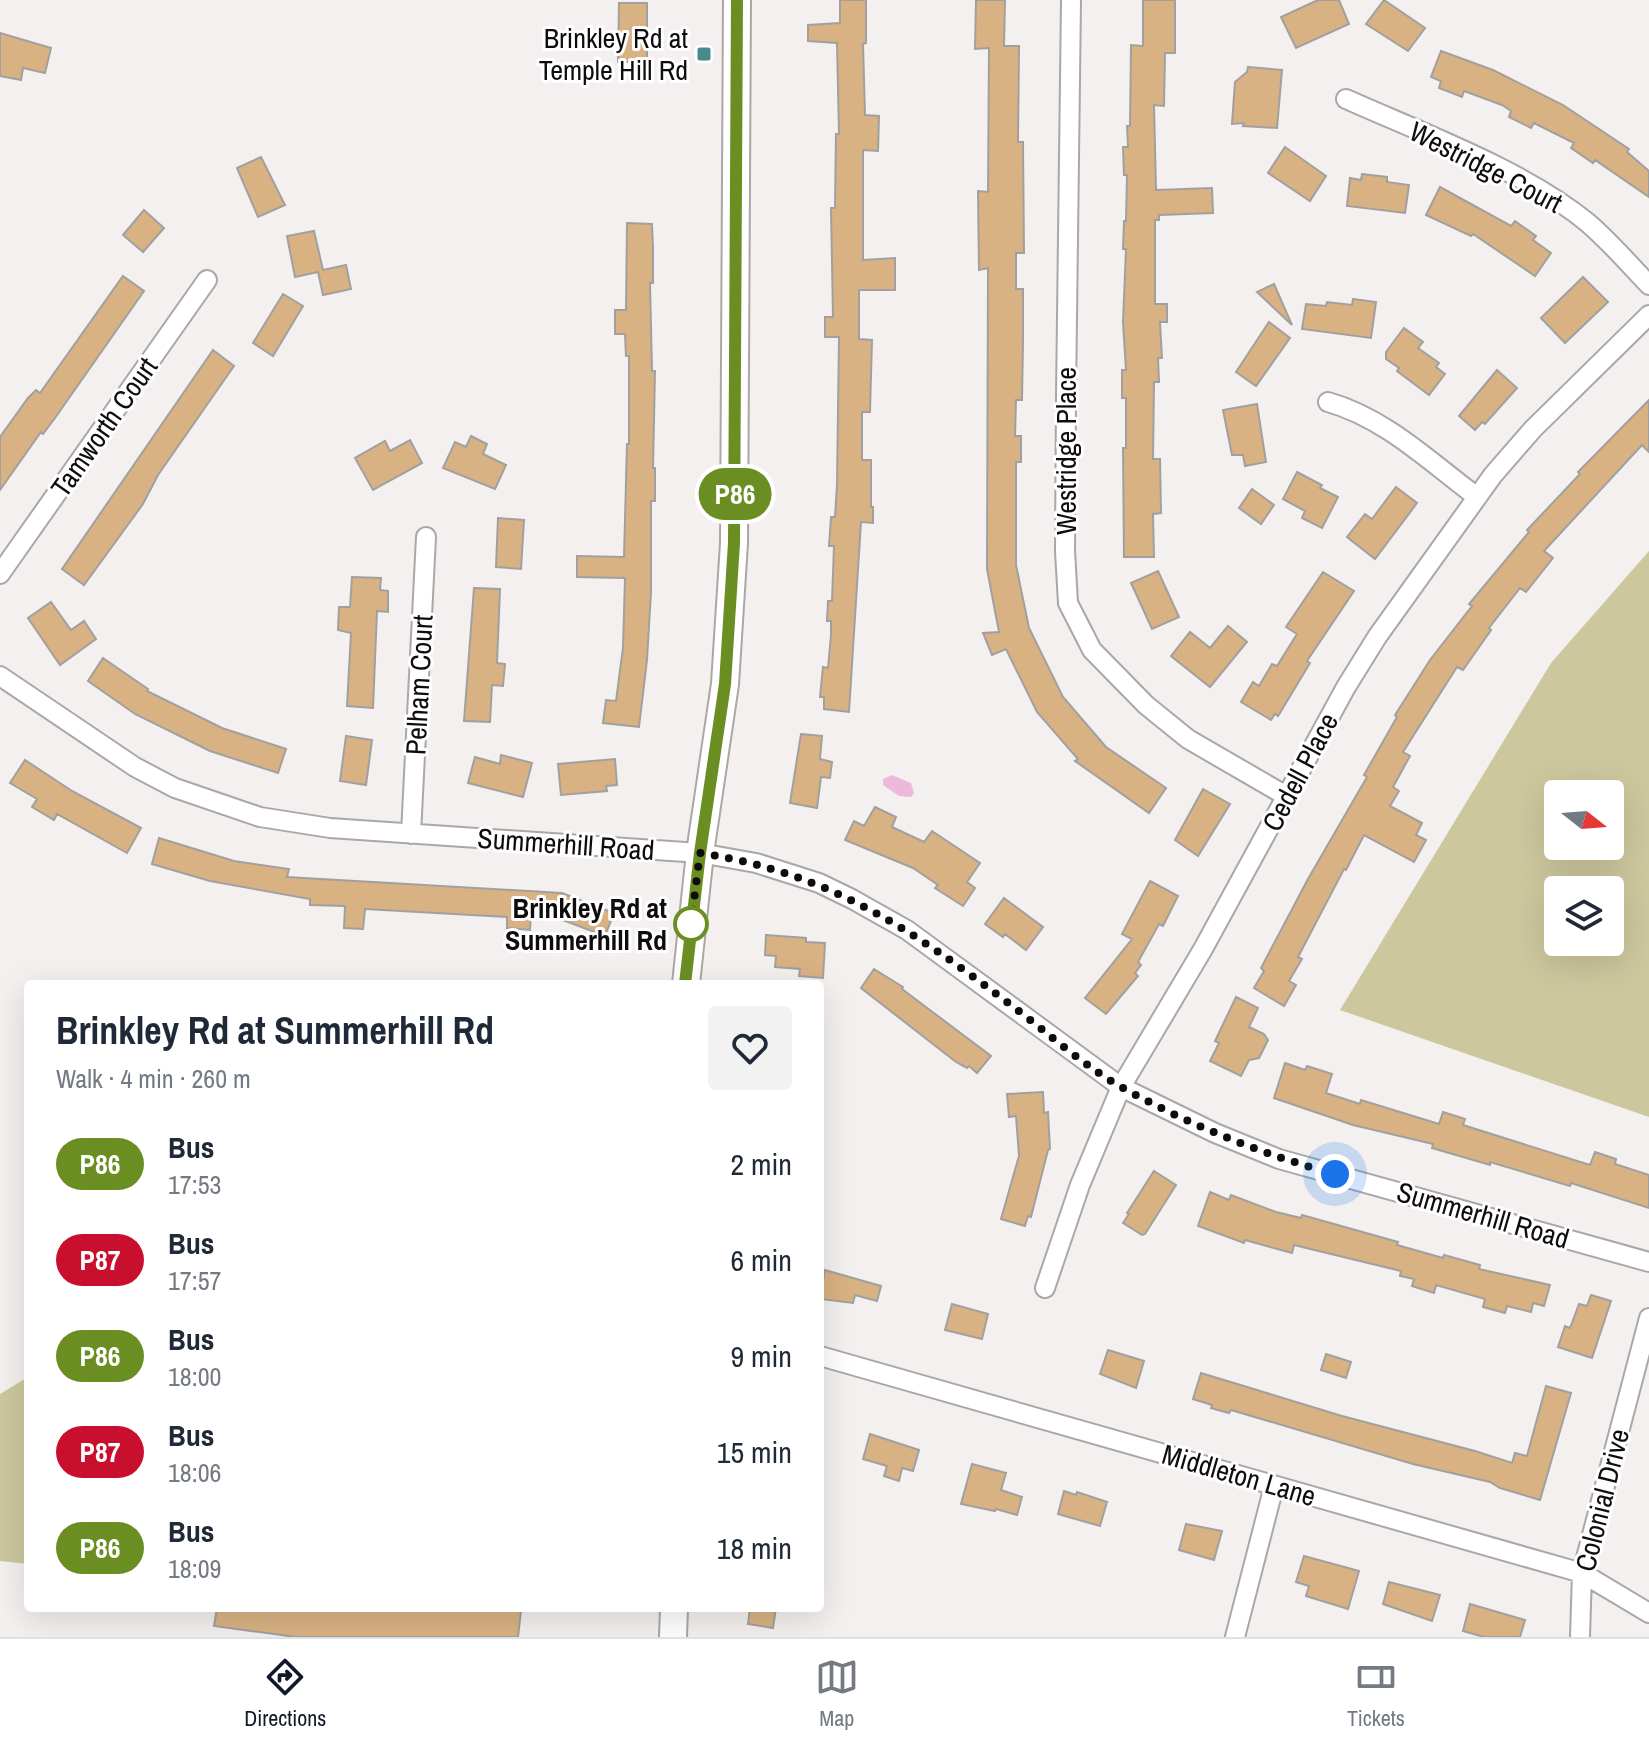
<!DOCTYPE html>
<html lang="en">
<head>
<meta charset="utf-8">
<style>
	body { margin:0; font-family:"Archivo Narrow",sans-serif; background:#f2f2f3; color:#1f2937; height:100vh; display:flex; flex-direction:column; font-size:30px; white-space:nowrap }
	* { box-sizing:border-box; margin:0 }
	p { font-size:26px; color:#747a83 }
	.icon { flex:none; width:44px; height:44px; fill:none; stroke:currentColor; stroke-width:2; stroke-linecap:round; stroke-linejoin:round }
	.map { position:relative; flex:1; overflow:hidden }
	.sheet { position:absolute; left:24px; top:980px; width:800px; height:632px; display:flex; flex-direction:column; background:#fff; border-radius:8px; box-shadow:0 8px 32px #0002 }
	.sheet>* { flex:none }
	.badge { padding:0 16px; border-radius:26px; font-size:28px; line-height:52px }
	.needle { width:52px; rotate:107deg }
	.fabs { position:absolute; left:1544px; top:780px; display:grid; gap:16px }
	.fabs a { display:grid; place-items:center; width:80px; height:80px; border-radius:8px; background:#fff; box-shadow:0 8px 32px #0002; font-size:40px }
	.you { position:absolute; width:40px; height:40px; margin:-20px; border:6px solid #fff; border-radius:50%; background:#1a73e8; box-shadow:0 0 0 12px #1a73e833 }
	.map>.badge { position:absolute; translate:-50% -50%; box-shadow:0 0 0 4px #fff }
	.round { display:grid; place-items:center; flex:none; width:84px; height:84px; border-radius:8px; background:#f2f2f3 }
	.overview { display:flex; align-items:center; justify-content:space-between; height:136px; padding:0 32px }
	h1 { font-size:38px; font-weight:700; line-height:60px }
	ul { padding:0; list-style:none }
	li { display:flex; align-items:center; gap:24px; height:96px; padding:0 32px }
	li div { flex:1 }
	li b { display:block; font-size:30px }
	li em { font-style:normal }
	li .badge { min-width:88px; font-weight:700; text-align:center }
	.menu { display:flex; justify-content:space-around; align-items:center; height:112px; border-top:2px solid #e0e1e3; background:#fff; font-size:22px; color:#747a83 }
	.menu a { display:grid; justify-items:center; gap:4px }
	.menu .current { color:#111827 }
	.map>svg:first-child { display:block }
</style>
</head>
<body>
<div class="map">
<svg width="1649" height="1637" viewBox="0 0 1649 1637">
	<rect width="100%" height="100%" fill="#f3f0ef"/>
	<path fill="#ccc79d" fill-rule="evenodd" d="M1649 551V1117L1340 1010 1551 663ZM1558 794H1610V846H1558ZM1558 890H1610V942H1558Z
		M28 1377V1564L0 1561V1394Z"/>
	<path fill="#eeb8da" d="M892 775 911 783 914 793 911 797 899 796 883 785V779Z"/>
	<path fill="#d9b283" stroke="#a2a09e" stroke-width="2" d="M840 0H866V43L863 44 865 115 879 116 878 151 863 150V260L895 258V290H859V339L872 340 870 412H862V460H871V507H873V523L861 522 849 712 824 709V697H820L823 667 828 668 831 635V621H827L828 601H832L834 546H829L831 517H835L837 484 839 337H825V317H833L831 208H835L836 134H839L837 43 808 41V25L840 23Z
		M976 0H1005L1004 46H1019L1018 142H1023L1024 253H1016V289H1023V342L1022 400H1016L1015 436H1021V462H1016V565L1029 628 1063 697 1106 747 1166 788 1149 813 1075 761 1078 759 1037 712 1006 649 992 655 983 633 999 632 987 569 988 268 979 270 978 191 988 192 989 48 975 49Z
		M1143 0H1175V53H1165L1164 106 1154 105 1156 190 1212 188 1213 213 1159 215V220H1155V304H1167V322H1160L1162 358H1158L1159 382H1154L1153 459H1160L1161 513 1153 514 1154 557H1124L1123 448H1126V398H1122V370H1126L1123 322 1126 249H1123L1124 221H1126L1127 175H1124L1123 147H1128L1127 126H1130L1131 45 1143 46Z
		M1318 0H1339L1349 24 1296 48 1281 17Z
		M1384 0 1425 28 1408 51 1366 24Z
		M619 3H647V62H618Z
		M0 33 51 48 45 73 23 68 21 80 0 76Z
		M1441 51 1493 70 1563 105 1629 149 1627 152 1649 171V197L1595 160 1593 163 1571 148 1574 143 1534 123 1531 128 1509 117 1511 111 1502 105 1464 91 1462 97 1439 88 1441 81 1431 77Z
		M1248 67 1282 70 1277 128 1243 126 1244 123 1232 124 1235 82 1247 72Z
		M1285 147 1326 176 1310 201 1268 173Z
		M261 157 285 205 258 217 237 168Z
		M1362 174 1387 177V182L1409 185 1405 213 1347 206 1350 178 1361 180Z
		M1440 187 1511 226 1515 221 1536 236 1533 240 1551 253 1535 276 1473 234 1471 236 1426 215Z
		M144 210 164 228 143 252 123 235Z
		M627 223 652 224 653 248V283H650L652 371H655L653 468H655V501H651V592L647 660 639 727 603 723 606 700 616 701 623 648 625 578 577 577V556L624 557 627 444H629V356H626L625 334H615V310H626Z
		M314 231 323 270 346 265 351 289 323 295 318 272 295 277 287 236Z
		M123 276 144 291 55 418 43 434 41 432 0 490V437L28 398 36 390 40 393Z
		M1583 277 1608 302 1565 343 1541 318Z
		M1274 284 1292 325 1257 292Z
		M283 294 303 306 273 356 253 343Z
		M1353 299 1376 302 1371 338 1302 329 1306 304 1326 306 1327 302 1352 305Z
		M1269 322 1290 338 1256 386 1236 372Z
		M1404 328 1423 342 1418 348 1439 363 1436 367 1445 374 1429 395 1397 371 1399 368 1386 359V352Z
		M213 350 234 366 158 475 143 504 84 585 62 569Z
		M1497 370 1517 388 1485 424 1482 422 1475 430 1459 416Z
		M1649 400V452L1642 445 1544 551 1553 558 1526 592 1520 588 1489 628 1491 630 1463 670 1457 667 1403 752 1410 756 1393 787 1399 791 1390 806 1422 823 1416 835 1426 840 1414 862 1364 835 1346 870 1344 869 1298 957 1302 959 1289 981 1296 985 1284 1006 1254 988 1264 971 1261 968 1308 879 1367 777 1364 775 1397 717 1395 715 1430 660 1472 606 1469 604 1529 532 1527 530 1580 474 1578 472Z
		M1257 404 1266 462 1245 466 1243 455H1232L1223 410Z
		M471 436 487 444 483 454 506 465 495 489 443 468 455 442 466 447Z
		M410 440 422 463 373 490 355 458 385 441 390 451Z
		M1297 472 1322 485 1320 488 1338 497 1322 528 1302 518 1305 511 1283 499Z
		M1396 487 1417 503 1375 559 1347 537 1365 514 1372 519Z
		M1252 489 1274 505 1261 524 1239 508Z
		M498 518 524 520 521 569 496 567Z
		M1158 571 1179 617 1152 629 1131 583Z
		M1323 572 1354 591 1307 661 1310 663 1278 716 1275 714 1271 720 1241 702 1253 682 1259 686 1272 664 1277 666 1297 634 1286 627Z
		M352 577 381 578 380 590 388 591V612L377 611 373 708 347 706 351 633 338 630 339 607H350Z
		M474 588 500 589 497 663 505 664 503 686 492 685 490 722 464 721Z
		M51 602 71 630 84 621 96 639 60 665 28 618Z
		M1228 626 1247 642 1210 687 1171 656 1190 632 1210 648Z
		M103 658 148 689 147 691 222 728 286 749 278 773 210 751 135 714 88 681Z
		M801 734 822 736 820 759 832 762 830 778 821 777 817 808 790 803Z
		M346 736 372 740 366 785 340 781Z
		M501 755 532 763 523 797 468 783 475 757 500 764Z
		M615 759 617 785 606 786 607 791 561 795 558 764Z
		M25 760 72 791 141 828 127 853 57 814 54 820 32 807 37 799 10 783Z
		M1203 789 1230 804 1198 856 1175 840Z
		M875 807 896 817 892 827 924 842 932 831 980 863 967 882 975 888 963 906 935 888 938 885 913 868 845 840 854 821 864 826Z
		M159 838 234 861 289 869 287 877 562 893 614 913 605 936 531 908 530 930 507 928V917L365 909 363 929 344 928 345 906 310 905V899L210 881 152 864Z
		M1150 881 1178 896 1163 926 1159 924 1138 962 1141 965 1135 973 1138 976 1106 1014 1085 998 1132 939 1122 934Z
		M1004 898 1043 927 1026 950 1005 934 1003 937 985 924Z
		M766 935 806 938V942L825 943 823 978 799 976 800 969 775 967 776 956 765 955Z
		M874 969 903 987 902 989 991 1056 977 1073 969 1066 967 1068 956 1062 861 988Z
		M1236 997 1258 1008 1249 1027 1264 1034 1268 1040 1259 1058 1249 1060 1241 1076 1210 1061 1219 1043 1215 1041Z
		M1285 1063 1305 1070 1307 1066 1332 1074 1326 1093 1360 1104 1361 1100 1439 1124 1443 1112 1465 1119 1463 1125 1590 1165 1595 1152 1616 1159 1615 1164 1649 1175V1208L1571 1183 1570 1186 1490 1162V1165L1432 1148 1433 1144 1353 1125 1274 1098Z
		M1043 1092 1044 1113 1048 1112 1050 1149 1048 1150 1031 1217 1028 1216 1025 1226 1001 1219 1019 1156 1016 1116 1009 1117 1007 1094Z
		M1154 1171 1176 1185 1145 1234 1142 1235 1123 1223 1129 1214 1127 1213Z
		M1210 1192 1229 1200 1231 1195 1276 1212 1301 1218 1302 1215 1398 1242 1397 1245 1443 1258 1444 1255 1480 1265 1479 1269 1550 1285 1544 1306 1533 1303 1531 1312 1507 1306 1505 1313 1483 1307 1485 1299 1436 1285 1434 1293 1412 1286 1414 1279 1400 1276 1401 1271 1294 1245 1292 1253 1245 1240 1244 1243 1198 1226Z
		M825 1270 881 1286 877 1301 855 1295 853 1303 820 1299Z
		M1591 1295 1611 1301 1592 1358 1558 1347 1565 1326 1570 1328 1579 1304 1587 1306Z
		M952 1304 988 1314 982 1339 945 1330Z
		M1108 1350 1144 1361 1136 1388 1100 1374Z
		M1326 1354 1351 1362 1346 1378 1321 1370Z
		M1201 1373 1342 1416 1475 1451 1512 1463 1515 1453 1527 1456 1546 1386 1571 1393 1540 1500 1500 1488 1490 1482 1413 1464 1231 1410 1229 1413 1211 1408 1212 1405 1193 1399Z
		M870 1434 919 1450 913 1471 902 1468 899 1481 884 1476 887 1466 863 1459Z
		M972 1464 1006 1473 1001 1490 1022 1497 1017 1515 996 1509 995 1511 961 1504Z
		M1064 1491 1076 1495 1077 1492 1107 1502 1100 1526 1058 1514Z
		M1186 1524 1222 1531 1214 1560 1179 1550Z
		M1304 1556 1359 1571 1348 1609 1306 1596 1309 1586 1296 1582Z
		M1389 1582 1440 1595 1432 1621 1383 1604Z
		M1470 1604 1525 1620 1520 1637H1484L1463 1631Z
		M217 1608H502L521 1611 518 1637H296L214 1626Z
		M750 1608H776L773 1628 748 1624Z"/>
	<g fill="none" stroke-linecap="round" stroke-linejoin="round">
		<defs>
			<path id="street" d="M1071 0 1066 396 1065 551 1068 603 1092 650 1146 705 1188 739 1288 797
				M1346 99C1422 133 1524 170 1588 223 1610 242 1629 264 1649 285
				M1328 402C1385 418 1430 462 1477 497
				M0 574 207 280
				M0 676 135 767 175 788 260 817 330 828 700 853 756 863 819 883 852 899 907 930 1121 1087 1215 1133 1279 1159 1649 1262
				M411 834 426 537
				M1045 1288 1080 1185 1121 1087 1203 949 1346 687 1377 637 1493 475 1533 429 1649 315
				M820 1356 1582 1573 1649 1613
				M1235 1637 1274 1486
				M1580 1637 1582 1573 1649 1318"/>
			<path id="secondary" d="M686 984 700 853 725 684 734 543 737 0
				M673 1637 674 1608"/>
		</defs>
		<use href="#street" stroke="#aaa7a6" stroke-width="22"/>
		<use href="#secondary" stroke="#aaa7a6" stroke-width="30"/>
		<use href="#street" stroke="#fff" stroke-width="18"/>
		<use href="#secondary" stroke="#fff" stroke-width="26"/>
	</g>
	<g fill="none" stroke-linecap="round" stroke-linejoin="round">
		<defs>
			<path id="line" d="M685 984 700 853 725 684 734 543 737 0"/>
		</defs>
		<use href="#line" stroke="#fff" stroke-width="18"/>
		<use href="#line" stroke="#6b8e23" stroke-width="12"/>
		<path stroke="#0e0c0c" stroke-width="8" stroke-dasharray="0 14.4" d="M691 924 700 853C830 873 913 930 1016 1009 1048 1033 1088 1069 1123 1088 1190 1125 1261 1154 1335 1174"/>
	</g>
	<rect fill="#458c8b" stroke="#fffefe" stroke-width="3" x="696" y="46" width="16" height="16" rx="4"/>
	<circle fill="#fff" stroke="#6b8e23" stroke-width="4" cx="691" cy="924" r="16"/>
	<g text-anchor="middle" dominant-baseline="central" stroke-width="6" stroke-linejoin="round" paint-order="stroke">
		<g font-size="28" fill="#0e0c0c" stroke="#fffefe" text-anchor="end">
			<text x="688" y="38">Brinkley Rd at<tspan x="688" dy="32">Temple Hill Rd</tspan></text>
		</g>
		<g font-size="28" fill="#0e0c0c" stroke="#fffefe">
			<text transform="translate(1486 167) rotate(27)">Westridge Court</text>
			<text transform="translate(104 427) rotate(-55)">Tamworth Court</text>
			<text transform="translate(1066 451) rotate(-90)">Westridge Place</text>
			<text transform="translate(419 685) rotate(-87)">Pelham Court</text>
			<text transform="translate(1300 772) rotate(-62)">Cedell Place</text>
			<text transform="translate(566 844) rotate(4)">Summerhill Road</text>
			<text transform="translate(1483 1215) rotate(16)">Summerhill Road</text>
			<text transform="translate(1239 1475) rotate(16)">Middleton Lane</text>
			<text transform="translate(1602 1500) rotate(-76)">Colonial Drive</text>
		</g>
		<g font-size="28" font-weight="bold" fill="#0e0c0c" stroke="#fffefe" text-anchor="end">
			<text x="667" y="908">Brinkley Rd at<tspan x="667" dy="32">Summerhill Rd</tspan></text>
		</g>
	</g>
</svg>
<div class="fabs">
<a><svg class="needle" viewBox="-14 -14 28 28"><path d="M0-13l5 13h-10z" fill="#e53935"/><path d="M0 13l5-13h-10z" fill="#747a83"/></svg></a>
<a><svg class="icon" aria-label="layers" viewBox="0 0 24 24"><path d="M12 4l9 5-9 5-9-5zM3 14l9 5 9-5"/></svg></a>
</div>
<div class="you" style="left:1335px;top:1174px"></div>
<b class="badge" style="left:735px;top:494px;background:#6b8e23;color:#fff">P86</b>
<section class="sheet">
<div class="overview"><div><h1>Brinkley Rd at Summerhill Rd</h1><p>Walk · 4 min · 260 m</p></div><a class="round"><svg class="icon" aria-label="heart" viewBox="0 0 24 24"><path d="M12 20l-8-8c-3-5 5-10 8-4 3-6 11-1 8 4z"/></svg></a></div>
<ul>
<li><span class="badge" style="background:#6b8e23;color:#fff">P86</span><div><b>Bus</b><p>17:53</p></div><em>2 min</em></li>
<li><span class="badge" style="background:#c8102e;color:#fff">P87</span><div><b>Bus</b><p>17:57</p></div><em>6 min</em></li>
<li><span class="badge" style="background:#6b8e23;color:#fff">P86</span><div><b>Bus</b><p>18:00</p></div><em>9 min</em></li>
<li><span class="badge" style="background:#c8102e;color:#fff">P87</span><div><b>Bus</b><p>18:06</p></div><em>15 min</em></li>
<li><span class="badge" style="background:#6b8e23;color:#fff">P86</span><div><b>Bus</b><p>18:09</p></div><em>18 min</em></li>
</ul>
</section>
</div>
<nav class="menu">
<a class="current"><svg class="icon" aria-label="directions" viewBox="0 0 24 24"><path d="M12 3l9 9-9 9-9-9zM9 14v-3h6M13 9l2 2-2 2"/></svg>Directions</a>
<a><svg class="icon" aria-label="map" viewBox="0 0 24 24"><path d="M3 6l6-2 6 2 6-2v14l-6 2-6-2-6 2zM9 4v14M15 6v14"/></svg>Map</a>
<a><svg class="icon" aria-label="tickets" viewBox="0 0 24 24"><path d="M3 7h18v10H3zM15 7v10"/></svg>Tickets</a>
</nav>
</body>
</html>
